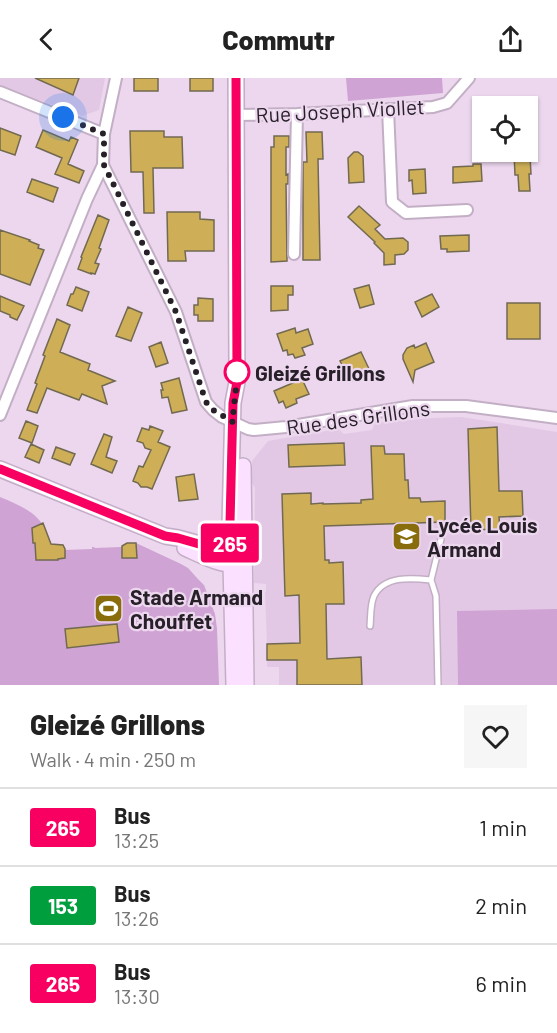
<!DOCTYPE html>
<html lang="en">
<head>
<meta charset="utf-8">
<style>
	body { margin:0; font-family:Barlow,sans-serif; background:#f6f6f6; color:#222; height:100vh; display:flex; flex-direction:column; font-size:22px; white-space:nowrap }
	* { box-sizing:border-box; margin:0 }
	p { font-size:20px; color:#767676 }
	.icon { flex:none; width:33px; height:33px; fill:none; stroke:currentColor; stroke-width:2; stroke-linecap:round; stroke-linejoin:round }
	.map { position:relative; height:607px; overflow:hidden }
	.details { display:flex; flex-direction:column; background:#fff; flex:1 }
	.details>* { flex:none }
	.badge { padding:0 12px; border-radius:4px; font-size:21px; line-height:39px }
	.buttons { position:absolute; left:472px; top:18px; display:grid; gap:12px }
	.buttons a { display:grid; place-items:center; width:66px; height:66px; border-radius:0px; background:#fff; box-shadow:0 2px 4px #0004; font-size:30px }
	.you { position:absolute; width:30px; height:30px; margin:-15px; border:4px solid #fff; border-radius:50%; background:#1a73e8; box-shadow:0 0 0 9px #1a73e833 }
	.map>.badge { position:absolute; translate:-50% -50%; box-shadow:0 0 0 3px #fff }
	.round { display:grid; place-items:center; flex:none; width:63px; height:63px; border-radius:0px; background:#f6f6f6 }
	.overview { display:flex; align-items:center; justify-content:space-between; height:102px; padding:0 30px }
	h1 { font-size:28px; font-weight:800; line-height:45px }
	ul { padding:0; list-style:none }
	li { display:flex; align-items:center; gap:18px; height:78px; padding:0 30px; border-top:2px solid #e0e0e0 }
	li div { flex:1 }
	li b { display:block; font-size:22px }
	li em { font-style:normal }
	li .badge { min-width:66px; font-weight:700; text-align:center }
	header { display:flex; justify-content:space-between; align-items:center; height:78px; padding:0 30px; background:#fff; font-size:27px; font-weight:800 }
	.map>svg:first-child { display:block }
</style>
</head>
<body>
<header><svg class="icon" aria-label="back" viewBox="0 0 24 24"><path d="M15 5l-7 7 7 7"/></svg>Commutr<svg class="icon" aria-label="share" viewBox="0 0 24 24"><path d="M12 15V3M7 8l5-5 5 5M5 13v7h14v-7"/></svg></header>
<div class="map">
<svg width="557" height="607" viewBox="0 0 557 607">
	<rect width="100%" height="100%" fill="#ecd7ee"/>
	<path fill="#e2c8e5" d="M0 0H105L99 32 82 38 0 7Z
		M462 339 557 354V607H279V589H267V567L265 514 266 513V506L254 505 255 410 252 405V383L268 363 338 351 344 356 372 352 375 345 433 340Z"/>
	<path fill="#cfa3d3" d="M346 0H442L443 15 348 23Z
		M0 419C24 429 45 437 50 466H62L65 472 92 471V469H94L95 470 121 469 127 465H136L181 486 188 490 197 500 204 507 215 536 217 551 219 607H0Z
		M557 531V607H458L457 533Z"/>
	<path fill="#ceaf57" stroke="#726951" stroke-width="1.5" d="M35 0H79L73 17Z
		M134 0H158V13H134Z
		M190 0H213V13H190Z
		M0 50 21 58 15 77 0 72Z
		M43 52 69 63 71 59 78 62 68 86 84 93 79 105 55 96 62 80 36 69Z
		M130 53H164V59H182L183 90H153L154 135H144L143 94H131Z
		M306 54H322L323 81H318L320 182H303V84H307Z
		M274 58H289V69H286V97L288 96V106H286L287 183 271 184V69H274Z
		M354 74H358L363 78 364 104 349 105 348 80Z
		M527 74 530 78 531 96H529L530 113H519L518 97H515L514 75Z
		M473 86H481L482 103 453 105V89L473 88Z
		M425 91 426 115 413 116 412 102 409 103V92Z
		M32 101 58 110 53 124 27 114Z
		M359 128 380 147 375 151 385 161 403 160 408 164V172L404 176 395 177V186L384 187V175L374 165 375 164 348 139Z
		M167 134H200V141L214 142V173H185L186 183H168Z
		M98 137 109 142 99 170 101 171 95 185 99 186 95 196 91 195V196L78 191 82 180 81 179Z
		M0 152 30 162 29 163 39 167 38 170 44 172 30 207 0 196Z
		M469 157V173L447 174V171H441L440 158Z
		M369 207 374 226 360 230 354 211Z
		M271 208H293V217H288V232L271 233Z
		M76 209 89 214 82 233 67 227 71 216H73Z
		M432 216 439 229 422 239 415 224Z
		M0 218 24 228 17 242 10 239V237L0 233Z
		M198 220 213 221V243H198V237H194V227H198Z
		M507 225H540V261H507Z
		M128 229 142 235 131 263 116 258Z
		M57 241 70 247 60 274 90 286 88 292 115 303 102 308 107 326 82 316 79 322 47 310 37 335 27 332 37 306 35 305 45 278 43 277Z
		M295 250 296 255 308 251 313 266 302 270 305 277 295 280 293 276 288 277 287 272 283 273 277 256Z
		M161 264 168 285 156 289 149 269Z
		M426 265 434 284 415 292 413 304 403 281V277L407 270 414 267 415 270Z
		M361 274 371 295 350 304 340 283Z
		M179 300 187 332 172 335 168 319 162 320 161 312H163L161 305Z
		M302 301 309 316 296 321 297 325 286 330 283 323 279 325 274 313Z
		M26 343 38 348 32 365 19 360Z
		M150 348 163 353 158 364 170 369 152 411 147 409H141L138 405 133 403 139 388 143 389 151 372 145 370 143 365 137 363 142 350 149 352Z
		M497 349 499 413H522L523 438 499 439 500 451 471 452 468 351Z
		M104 356 112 359 106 379 117 383 112 395 91 386Z
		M344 365 345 387 289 389 288 367Z
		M31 366 44 372 39 385 25 379Z
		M371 368H384L385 376H404L405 402H408L409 420H420L421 424 445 423V444L324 448 325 482H329V485L343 484 344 526H326L327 581 361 579 362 607H297V582H267V566L300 565 299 517 285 518 282 416 311 415V426L323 425V426L361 425V422L373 421Z
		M56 369 75 376 70 387 52 380Z
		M194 396 198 421 179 423 176 399Z
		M43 445 51 466 63 467 65 471V480L58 481V482H36L35 465H33L32 450Z
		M127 465H136L137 480H122V468Z
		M117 546 119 564 67 570 65 551Z"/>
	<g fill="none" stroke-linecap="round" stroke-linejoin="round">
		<defs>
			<path id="service" d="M370 548C371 538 370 527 374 518 384 497 413 500 431 502
				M438 607 436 518 431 502 441 461"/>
			<path id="minor" d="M0 14 104 56
				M388 31 392 124 406 135 467 132
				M236 37 297 36 433 29 447 25 469 0
				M103 87 176 234 206 324 213 332 222 339 248 351 254 352 286 349 413 328H466L557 340
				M294 176 297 36
				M0 337 87 121 103 87 104 56 116 0"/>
			<path id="secondary" d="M243 388 246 607
				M0 391 165 458 178 460 211 469 241 471
				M185 470C203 478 219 487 239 487
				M234 607 230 445 233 325 237 304 236 0"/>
		</defs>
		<use href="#service" stroke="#c3afc5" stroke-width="8"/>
		<use href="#minor" stroke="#c3afc5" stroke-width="14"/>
		<use href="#secondary" stroke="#c3afc5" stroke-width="18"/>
		<use href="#service" stroke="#fff" stroke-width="5"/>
		<use href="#minor" stroke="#fff" stroke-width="10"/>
		<use href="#secondary" stroke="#fce0ff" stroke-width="15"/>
	</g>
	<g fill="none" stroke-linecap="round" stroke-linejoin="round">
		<defs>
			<path id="line" d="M0 391 165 458 178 460 206 468 231 471 230 445 233 325 237 304 236 0"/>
		</defs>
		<use href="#line" stroke="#fff" stroke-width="14"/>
		<use href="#line" stroke="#f80062" stroke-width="9"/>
		<path stroke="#282029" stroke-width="6" stroke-dasharray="0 10.8" d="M63 39 104 56V87L176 234 206 324 213 332 233 344C233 327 237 311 237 294"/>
	</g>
	<defs>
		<symbol id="school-square" viewBox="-11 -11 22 22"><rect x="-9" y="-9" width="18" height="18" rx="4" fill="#896d0d" stroke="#ecd7ee"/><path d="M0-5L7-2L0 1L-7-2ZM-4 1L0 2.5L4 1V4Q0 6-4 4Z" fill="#fff"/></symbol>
		<symbol id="stadium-square" viewBox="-11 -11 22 22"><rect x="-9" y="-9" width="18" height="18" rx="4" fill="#896d0d" stroke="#ecd7ee"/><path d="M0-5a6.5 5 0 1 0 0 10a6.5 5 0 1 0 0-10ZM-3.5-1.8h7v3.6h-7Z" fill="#fff"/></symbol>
	</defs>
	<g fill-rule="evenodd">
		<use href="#school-square" x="390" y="442" width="33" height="33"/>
		<use href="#stadium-square" x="92" y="514" width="33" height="33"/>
	</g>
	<circle fill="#fff" stroke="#f80062" stroke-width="3" cx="237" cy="294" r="12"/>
	<g text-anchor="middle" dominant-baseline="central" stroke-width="4.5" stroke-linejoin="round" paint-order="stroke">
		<g font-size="21" fill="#282029" stroke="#ecd7ee">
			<text transform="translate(340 32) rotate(-3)">Rue Joseph Viollet</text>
			<text transform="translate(358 339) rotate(-8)">Rue des Grillons</text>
		</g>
		<g font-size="21" font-weight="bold" fill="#282029" stroke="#ecd7ee" text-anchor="start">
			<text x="255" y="294">Gleizé Grillons</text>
		</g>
		<g font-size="21" font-weight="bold" fill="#282029" stroke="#ecd7ee" text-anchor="start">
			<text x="427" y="446">Lycée Louis<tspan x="427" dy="24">Armand</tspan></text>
			<text x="130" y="518">Stade Armand<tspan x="130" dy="24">Chouffet</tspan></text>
		</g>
	</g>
</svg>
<div class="buttons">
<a><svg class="icon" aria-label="locate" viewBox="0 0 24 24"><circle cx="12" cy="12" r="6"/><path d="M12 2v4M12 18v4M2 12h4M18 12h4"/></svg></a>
</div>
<div class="you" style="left:63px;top:39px"></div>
<b class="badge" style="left:230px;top:465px;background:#f80062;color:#fff">265</b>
</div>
<section class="details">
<div class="overview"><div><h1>Gleizé Grillons</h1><p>Walk · 4 min · 250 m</p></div><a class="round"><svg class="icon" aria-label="heart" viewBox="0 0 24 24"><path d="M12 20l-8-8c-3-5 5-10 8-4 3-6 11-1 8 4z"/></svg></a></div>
<ul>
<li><span class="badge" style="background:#f80062;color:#fff">265</span><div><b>Bus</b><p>13:25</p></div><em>1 min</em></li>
<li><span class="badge" style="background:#009e3d;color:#fff">153</span><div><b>Bus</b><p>13:26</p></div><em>2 min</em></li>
<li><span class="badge" style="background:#f80062;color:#fff">265</span><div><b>Bus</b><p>13:30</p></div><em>6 min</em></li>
</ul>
</section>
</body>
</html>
